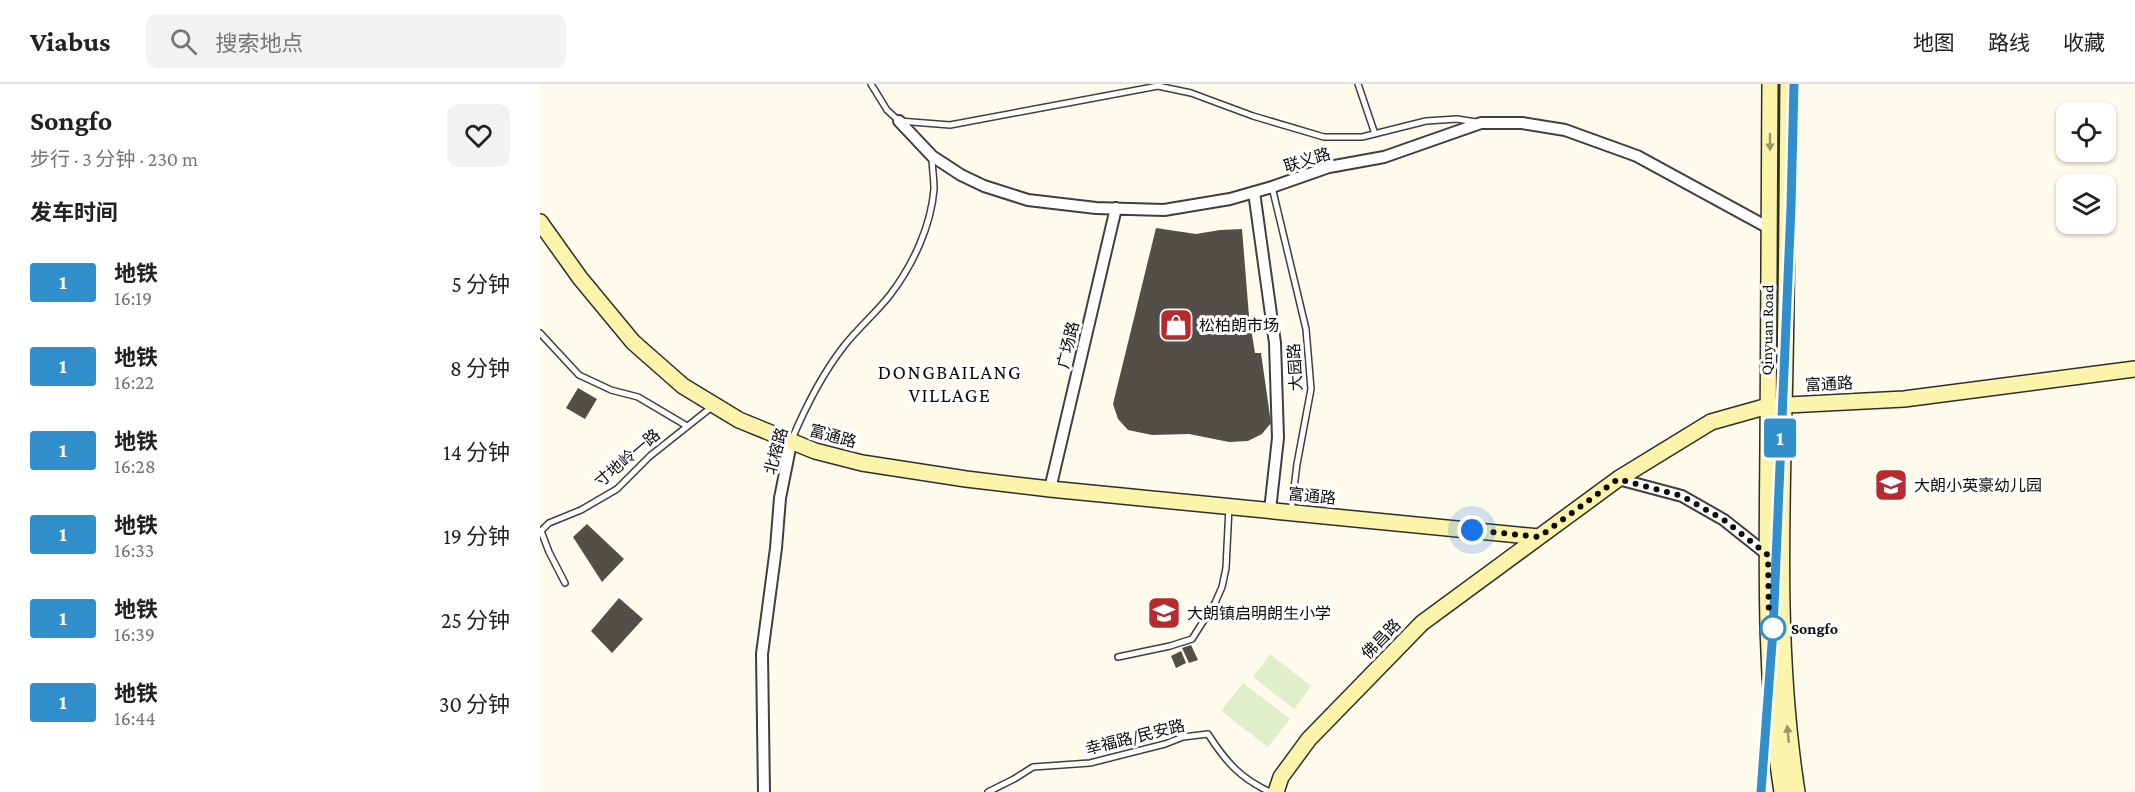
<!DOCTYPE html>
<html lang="zh">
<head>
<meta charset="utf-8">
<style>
	body { margin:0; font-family:"Crimson Pro","Noto Sans SC",serif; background:#f2f2f2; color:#222; height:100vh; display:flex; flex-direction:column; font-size:22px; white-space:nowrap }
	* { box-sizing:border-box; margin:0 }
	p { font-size:20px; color:#767676 }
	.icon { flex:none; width:33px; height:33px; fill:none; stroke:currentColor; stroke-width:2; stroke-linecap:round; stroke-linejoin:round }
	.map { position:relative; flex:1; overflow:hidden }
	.side { display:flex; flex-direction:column; background:#fff; width:540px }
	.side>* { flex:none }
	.badge { padding:0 12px; border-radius:4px; font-size:21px; line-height:39px }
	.buttons { position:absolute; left:1516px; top:18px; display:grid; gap:12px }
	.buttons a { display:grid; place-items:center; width:60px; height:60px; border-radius:12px; background:#fff; box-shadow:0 2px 4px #0004; font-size:30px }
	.you { position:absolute; width:30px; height:30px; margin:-15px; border:4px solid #fff; border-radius:50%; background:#1a73e8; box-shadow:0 0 0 9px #1a73e833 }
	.map>.badge { position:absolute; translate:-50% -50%; box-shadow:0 0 0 3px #fff }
	h2 { padding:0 30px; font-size:22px; line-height:54px }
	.round { display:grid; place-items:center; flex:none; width:63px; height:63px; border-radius:12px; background:#f2f2f2 }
	.headline { display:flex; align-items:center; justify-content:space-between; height:102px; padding:0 30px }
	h1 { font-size:28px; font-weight:700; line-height:45px }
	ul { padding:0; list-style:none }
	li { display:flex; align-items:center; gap:18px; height:84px; padding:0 30px }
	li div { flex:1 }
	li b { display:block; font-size:22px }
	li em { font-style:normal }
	li .badge { min-width:66px; font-weight:700; text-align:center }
	header { display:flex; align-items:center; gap:36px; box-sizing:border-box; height:84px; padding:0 30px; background:#fff; border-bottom:2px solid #e0e0e0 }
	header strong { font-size:28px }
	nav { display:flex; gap:33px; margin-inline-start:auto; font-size:21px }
	.search { width:420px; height:54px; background:#f2f2f2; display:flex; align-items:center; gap:15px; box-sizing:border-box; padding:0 21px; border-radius:12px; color:#767676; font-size:22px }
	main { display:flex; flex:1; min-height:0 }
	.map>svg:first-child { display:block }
</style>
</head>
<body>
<header>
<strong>Viabus</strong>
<div class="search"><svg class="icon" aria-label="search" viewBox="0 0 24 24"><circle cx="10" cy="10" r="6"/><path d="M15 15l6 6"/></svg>搜索地点</div>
<nav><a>地图</a><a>路线</a><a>收藏</a></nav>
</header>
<main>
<section class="side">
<div class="headline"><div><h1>Songfo</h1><p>步行 · 3 分钟 · 230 m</p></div><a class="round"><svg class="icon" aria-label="heart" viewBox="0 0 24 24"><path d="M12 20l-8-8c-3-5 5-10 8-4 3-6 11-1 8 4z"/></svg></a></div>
<h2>发车时间</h2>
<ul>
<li><span class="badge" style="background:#3190cb;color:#fff">1</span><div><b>地铁</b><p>16:19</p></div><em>5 分钟</em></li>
<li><span class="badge" style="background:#3190cb;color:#fff">1</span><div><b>地铁</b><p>16:22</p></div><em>8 分钟</em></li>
<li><span class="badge" style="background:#3190cb;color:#fff">1</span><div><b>地铁</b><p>16:28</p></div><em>14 分钟</em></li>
<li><span class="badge" style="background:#3190cb;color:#fff">1</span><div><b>地铁</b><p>16:33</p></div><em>19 分钟</em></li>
<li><span class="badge" style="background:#3190cb;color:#fff">1</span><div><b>地铁</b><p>16:39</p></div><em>25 分钟</em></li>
<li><span class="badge" style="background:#3190cb;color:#fff">1</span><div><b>地铁</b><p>16:44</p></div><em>30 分钟</em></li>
</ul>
</section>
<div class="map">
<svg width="1595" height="708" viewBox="0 0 1595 708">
	<rect width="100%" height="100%" fill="#fefbec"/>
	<path fill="#e0eec9" d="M730 570 771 602 754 625 713 593Z
		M703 599 750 635 728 663 681 627Z"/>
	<path fill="#544e49" d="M616 144 656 150 680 146 702 145 709 232 715 269H721L731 339 722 350 708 357 689 358 649 350 612 351 588 346 578 335 573 320Z
		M38 304 57 315 45 335 26 324Z
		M47 440 84 475 62 498 33 453Z
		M79 514 103 535 72 569 51 547Z
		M651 561 658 576 649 579 642 564Z
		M641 567 646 579 636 584 631 572Z"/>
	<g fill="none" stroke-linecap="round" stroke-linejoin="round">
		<defs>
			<path id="lane" d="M331 0 347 26 359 37 410 41 618 2 651 9 713 32 784 53H822L886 37 917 35 936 38
				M818 0 835 50
				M732 103 766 245 771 305 757 380 751 428
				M0 249 39 291 71 306 98 313 147 342
				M252 355C266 322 282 290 304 262 318 244 336 229 350 211 373 181 391 142 394 105 394 94 392 83 392 73
				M25 499 9 468 1 447 9 439 41 426 77 405 110 372 173 322
				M578 573 630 562 652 555 675 519 682 503 686 484 689 423
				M448 708 474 695 493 683 550 679 625 660 643 653 668 650C686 678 700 694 730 708"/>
			<path id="street" d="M359 37 392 72 421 91 444 102 488 116 556 124 624 126 690 115 732 103 789 83 844 73 941 39H982L1025 46 1097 72 1229 144
				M714 108 735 259 738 354 730 426
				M1078 395 1142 412 1184 436 1228 471
				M510 405 576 124
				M224 708 222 570 236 464 240 414 251 359"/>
			<path id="secondary" d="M1230 0C1229 121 1229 242 1228 363 1227 478 1224 594 1242 708
				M1248 0C1247 108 1247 215 1244 323 1241 452 1237 580 1257 708
				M0 138 40 194 93 258 143 302 199 336 275 367 322 379 426 395 510 405 999 453 1078 395 1171 338 1228 322 1364 315 1595 285
				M736 708 741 693 769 655 882 539 999 453"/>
		</defs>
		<use href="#lane" stroke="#3f3f3f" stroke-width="8"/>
		<use href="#street" stroke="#3f3f3f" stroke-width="14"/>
		<use href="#secondary" stroke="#2e2e2e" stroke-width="18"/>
		<use href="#lane" stroke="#fff" stroke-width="5"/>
		<use href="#street" stroke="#fff" stroke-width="10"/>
		<use href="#secondary" stroke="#fbf4aa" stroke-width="15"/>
	</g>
	<defs><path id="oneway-solid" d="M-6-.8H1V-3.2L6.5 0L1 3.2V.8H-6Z" transform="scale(1.5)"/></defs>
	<g fill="#9b976b">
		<use href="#oneway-solid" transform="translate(1230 58) rotate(90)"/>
		<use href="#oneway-solid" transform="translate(1248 650) rotate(-96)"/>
	</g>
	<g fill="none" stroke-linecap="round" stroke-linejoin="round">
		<defs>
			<path id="line" d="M1221 708 1233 546 1251 123 1254 0"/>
		</defs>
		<use href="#line" stroke="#fff" stroke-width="14"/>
		<use href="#line" stroke="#3190cb" stroke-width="9"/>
		<path stroke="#0c0c0c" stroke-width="6" stroke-dasharray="0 10.8" d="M932 446 999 453 1078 395 1142 412 1184 436 1228 471 1229 539 1233 544"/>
	</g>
	<defs>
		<symbol id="shop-square" viewBox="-11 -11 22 22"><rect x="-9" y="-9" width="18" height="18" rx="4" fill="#b52b2e" stroke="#fff"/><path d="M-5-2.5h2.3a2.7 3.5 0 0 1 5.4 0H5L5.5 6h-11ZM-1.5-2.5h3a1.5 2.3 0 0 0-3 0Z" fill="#fff"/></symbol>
		<symbol id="school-square" viewBox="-11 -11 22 22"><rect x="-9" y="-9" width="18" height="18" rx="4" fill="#b52b2e" stroke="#fff"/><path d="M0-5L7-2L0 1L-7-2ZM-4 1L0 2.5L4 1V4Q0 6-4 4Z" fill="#fff"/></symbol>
	</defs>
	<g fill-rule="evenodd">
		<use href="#shop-square" x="617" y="222" width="38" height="38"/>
		<use href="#school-square" x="1332" y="382" width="38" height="38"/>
		<use href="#school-square" x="605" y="510" width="38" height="38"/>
	</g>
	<circle fill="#fff" stroke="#3190cb" stroke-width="3" cx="1233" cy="544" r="12"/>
	<g text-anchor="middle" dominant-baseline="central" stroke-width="6" stroke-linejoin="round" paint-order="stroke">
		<g font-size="16" fill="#0c0c0c" stroke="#fff">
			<text transform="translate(767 76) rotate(-17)">联义路</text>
			<text transform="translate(1227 246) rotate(-89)">Qinyuan Road</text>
			<text transform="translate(528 261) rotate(-77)">广场路</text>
			<text transform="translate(755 283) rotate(-93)">大园路</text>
			<text transform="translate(1289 300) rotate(-3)">富通路</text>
			<text transform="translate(293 352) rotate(15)">富通路</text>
			<text transform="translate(236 367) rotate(-75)">北榕路</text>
			<text transform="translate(87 374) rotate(-40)">寸地岭一路</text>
			<text transform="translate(772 412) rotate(6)">富通路</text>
			<text transform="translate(841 555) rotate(-46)">佛昌路</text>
			<text transform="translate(595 653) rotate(-14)">幸福路/民安路</text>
		</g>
		<g font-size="16" fill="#0c0c0c" stroke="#fff" text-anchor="start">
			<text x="659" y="241">松柏朗市场</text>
			<text x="1374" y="401">大朗小英豪幼儿园</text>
			<text x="647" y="529">大朗镇启明朗生小学</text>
		</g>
		<g font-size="16" font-weight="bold" fill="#0c0c0c" stroke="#fff" text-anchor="start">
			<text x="1251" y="544">Songfo</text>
		</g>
		<g font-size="20" letter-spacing="1.5" fill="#0c0c0c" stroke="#fff">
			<text x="410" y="288">DONGBAILANG<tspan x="410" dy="23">VILLAGE</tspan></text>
		</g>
	</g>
</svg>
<div class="buttons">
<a><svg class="icon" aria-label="locate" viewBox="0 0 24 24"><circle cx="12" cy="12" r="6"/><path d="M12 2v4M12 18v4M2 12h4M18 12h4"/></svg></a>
<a><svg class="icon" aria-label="layers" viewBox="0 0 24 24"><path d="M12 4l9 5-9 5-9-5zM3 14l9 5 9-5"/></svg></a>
</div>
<div class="you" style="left:932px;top:446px"></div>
<b class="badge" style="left:1240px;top:354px;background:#3190cb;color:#fff">1</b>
</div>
</main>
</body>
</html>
